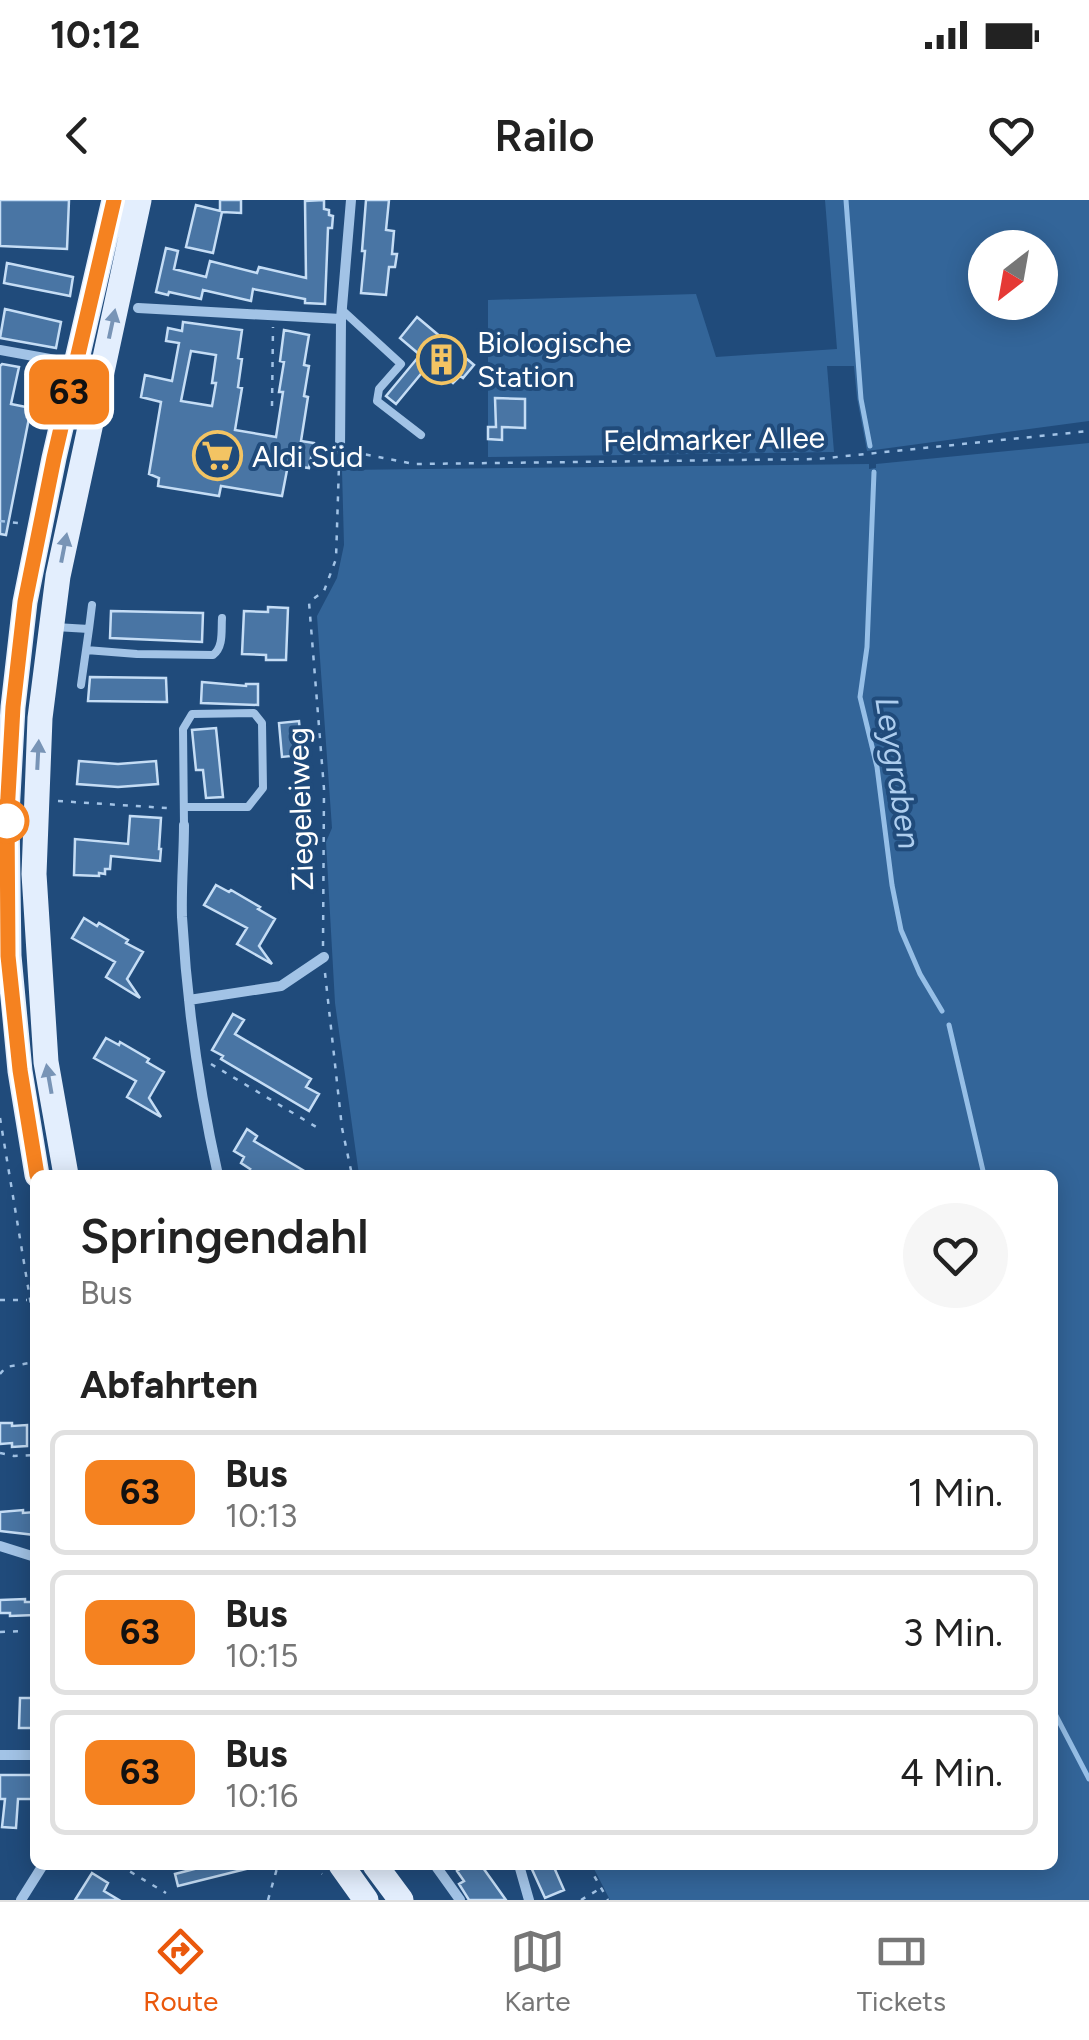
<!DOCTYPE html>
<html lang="de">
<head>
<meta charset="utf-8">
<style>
	body { margin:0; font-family:Figtree,sans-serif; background:#f6f6f6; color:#222; height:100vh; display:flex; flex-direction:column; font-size:38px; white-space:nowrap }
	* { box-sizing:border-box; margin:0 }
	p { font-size:32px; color:#767676 }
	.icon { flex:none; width:55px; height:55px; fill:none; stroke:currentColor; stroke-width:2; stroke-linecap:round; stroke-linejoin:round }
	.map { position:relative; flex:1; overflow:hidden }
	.side { position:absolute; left:30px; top:970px; width:1028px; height:700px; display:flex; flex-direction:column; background:#fff; border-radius:15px; box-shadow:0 5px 25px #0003 }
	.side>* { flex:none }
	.badge { padding:0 20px; border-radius:15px; font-size:35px; line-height:65px }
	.needle { width:65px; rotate:211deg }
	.fabs { position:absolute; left:968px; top:30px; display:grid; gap:20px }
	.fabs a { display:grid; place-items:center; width:90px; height:90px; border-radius:50%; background:#fff; box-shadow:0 5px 25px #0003; font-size:50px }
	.map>.badge { position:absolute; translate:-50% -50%; box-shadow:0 0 0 5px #fff }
	h2 { padding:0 50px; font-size:38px; line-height:90px }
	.round { display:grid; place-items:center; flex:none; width:105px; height:105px; border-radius:52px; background:#f6f6f6 }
	.overview { display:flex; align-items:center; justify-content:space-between; height:170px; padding:0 50px }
	h1 { font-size:48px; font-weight:600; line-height:75px }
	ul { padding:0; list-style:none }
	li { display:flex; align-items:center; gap:30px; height:125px; margin:0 20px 15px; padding:0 30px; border:5px solid #e0e0e0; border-radius:15px }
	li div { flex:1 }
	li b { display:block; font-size:38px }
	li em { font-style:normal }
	li .badge { min-width:110px; font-weight:700; text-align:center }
	.status { display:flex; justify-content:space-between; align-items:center; height:70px; padding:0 50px; background:#fff; direction:ltr }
	.status svg { height:28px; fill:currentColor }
	header { display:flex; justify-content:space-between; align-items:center; height:130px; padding:0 50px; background:#fff; font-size:45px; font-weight:600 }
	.menu { display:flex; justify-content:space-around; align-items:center; height:140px; border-top:2px solid #e0e0e0; background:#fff; font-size:28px; color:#767676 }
	.menu a { display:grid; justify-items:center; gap:5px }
	.menu .active { color:#ea580c }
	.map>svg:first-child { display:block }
</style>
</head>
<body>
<div class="status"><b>10:12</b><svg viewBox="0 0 49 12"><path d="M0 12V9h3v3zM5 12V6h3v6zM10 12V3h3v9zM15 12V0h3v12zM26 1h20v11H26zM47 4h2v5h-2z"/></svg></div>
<header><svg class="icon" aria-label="back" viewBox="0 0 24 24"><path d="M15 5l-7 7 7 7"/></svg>Railo<svg class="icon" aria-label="heart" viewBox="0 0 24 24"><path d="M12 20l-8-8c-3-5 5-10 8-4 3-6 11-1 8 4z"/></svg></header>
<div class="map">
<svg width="1089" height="1700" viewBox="0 0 1089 1700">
	<rect width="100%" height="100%" fill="#204b7b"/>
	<path fill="#336599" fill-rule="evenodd" d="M825 0H1089V221L867 251 857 198 854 166H827L834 252 488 257V100L696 94 716 157 837 149ZM985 48H1040V102H985Z
		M1089 243V1700H610L592 1665H1052V975H359L335 803 326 642 332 628 317 416 337 378 344 345 342 270 869 264V269L876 268V264Z"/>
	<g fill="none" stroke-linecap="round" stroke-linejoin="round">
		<path stroke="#96bfe7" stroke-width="5" d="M846 0 861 199 870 246
			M874 272 867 447 860 497 877 567 892 685 901 730 920 774 942 811
			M949 825 984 975
			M1052 1304V1337
			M1052 1508 1089 1579"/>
	</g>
	<path fill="#4975a4" stroke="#c5ddf5" stroke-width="2.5" fill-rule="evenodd" d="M0 0H69L67 49 0 46Z
		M220 0H241V13L222 12 213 53 186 47 196 5 220 11Z
		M324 0V9L329 10V15L333 16 332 28H328L325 104 305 103V99L253 89 251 101 203 90 201 99 169 92 168 95 156 92 166 48 178 51 174 69 206 77 210 61 257 73 259 67 306 78 305 1Z
		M366 0H389L386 30 394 31 392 54H397L395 67H389L386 95 361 93 365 51H362Z
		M7 63 73 77 70 96 4 83Z
		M5 109 61 122 56 148 0 138Z
		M417 117 474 165 463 178 460 176 453 183 430 163 396 204 386 196 420 155 400 138Z
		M183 122 242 130 238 158 242 159 238 187 242 188 235 230 276 237 283 192H279L284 162 280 161 284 130 309 135 304 165 309 166 304 196 308 197 301 241 314 243 309 268 288 265 282 296 221 286 219 296 158 286 159 278 149 274 161 202 141 197 145 175 172 181 179 143 166 141 168 128 182 131ZM191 151 216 155 212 183H216L212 206 181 201Z
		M2 164 19 167 11 204 31 208 6 335 0 334V166Z
		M495 198 525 199V228L502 227V240L488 239V227H496Z
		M268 407 288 408 286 460H266V455L242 454 244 411 268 412Z
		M111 411 203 413 202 442 110 438Z
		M90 477 166 478 167 502 88 501Z
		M202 482 246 486V484H258V505L201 503Z
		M299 521 302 555 282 557 279 523Z
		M216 528 223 597 206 598 203 570H196L192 530Z
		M79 561 118 564 156 561 158 584 118 587 77 584Z
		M130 616 161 618 159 649H161L160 661 111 656 110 669H105V674L99 673V676L74 675 75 639 128 644Z
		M216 685 229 692 231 690 260 707 258 709 275 719 259 746 272 764 237 744 247 728 204 705Z
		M84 718 97 726 99 723 128 740 126 743 143 752 127 779 140 798 106 777 115 762 72 738Z
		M233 814 244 820 235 834 311 879 306 887 319 894 309 911 221 859 223 856 212 850Z
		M106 838 119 845 120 842 149 859 147 862 164 872 149 898 161 917 127 897 136 881 94 858Z
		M247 929 257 936 254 941 311 975H256L248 971 250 969 241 963 244 957 234 951Z
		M0 1223H12V1226L27 1225V1246L12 1247V1243L0 1244Z
		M23 1310V1313L35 1312V1335L0 1331V1312Z
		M25 1399V1402H35V1415L10 1416V1413H0V1400Z
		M20 1498H35V1528H19Z
		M0 1575H35V1599H18L16 1628 2 1627 5 1599H0Z
		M210 1665H246V1669L178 1686 175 1674Z
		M465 1665H481L506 1700H469L459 1684 464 1681 457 1671Z
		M530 1665H553L564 1690 545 1698Z
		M92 1673 108 1683 104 1691 119 1700H75Z"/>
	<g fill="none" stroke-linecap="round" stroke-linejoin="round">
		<path stroke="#a2c3e6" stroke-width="2.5" stroke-dasharray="5 8" stroke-linecap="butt" d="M272 206 273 127
			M353 252 414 264 817 259 1089 231
			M0 321 18 323
			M58 601 167 608 172 614
			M323 746 324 589 309 402 324 391 336 359 339 265
			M325 773 342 928 352 975
			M211 864 318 928
			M0 918 35 1129
			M0 1100H27
			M0 1174 6 1167 35 1162
			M0 1253 14 1256 35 1255
			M0 1432 25 1431
			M119 1665 166 1693
			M312 1665 322 1674
			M588 1665 608 1700
			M268 1700 278 1665
			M581 1700 601 1688"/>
		<path stroke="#a2c3e6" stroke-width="8" d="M342 110 401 164 379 189 377 201 421 235
			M55 427 89 429 92 405
			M86 450 137 454 213 455C224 447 221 430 222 418
			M81 485 89 429
			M184 625 183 529 192 514 254 513 262 523 263 588 248 607H185"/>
		<path stroke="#a2c3e6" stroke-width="10" d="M138 108 341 119
			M0 150 61 161
			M340 250 341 119 351 0
			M184 625C184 655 181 686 182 717 187 803 199 891 218 975
			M189 800 281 786 324 757
			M0 1346 35 1357
			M0 1555H35
			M435 1665 460 1700
			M519 1665 529 1700
			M21 1700 43 1665"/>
		<path stroke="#e3eefd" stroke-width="25" d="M37 975 20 871 9 756 7 614 13 507 25 402 54 258 114 0
			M66 975 46 862 34 674 40 518 58 376 139 0
			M341 1665 366 1700
			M375 1665 401 1700"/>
	</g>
	<defs><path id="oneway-solid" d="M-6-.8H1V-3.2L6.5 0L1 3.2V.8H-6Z" transform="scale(2.5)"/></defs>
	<g fill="#7894b6">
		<use href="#oneway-solid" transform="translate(112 124) rotate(-78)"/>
		<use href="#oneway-solid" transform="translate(64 348) rotate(-79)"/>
		<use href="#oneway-solid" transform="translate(38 555) rotate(-87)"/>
		<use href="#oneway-solid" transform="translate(49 879) rotate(-100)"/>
	</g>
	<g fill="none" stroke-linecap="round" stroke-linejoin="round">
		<defs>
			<path id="line" d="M37 975 20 870 8 756 7 614 13 507 25 402 54 258 114 0"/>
		</defs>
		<use href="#line" stroke="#fff" stroke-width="22"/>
		<use href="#line" stroke="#f58220" stroke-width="15"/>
	</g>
	<defs>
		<symbol id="building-ring" viewBox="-11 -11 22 22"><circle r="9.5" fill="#204b7b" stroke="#f3c463" stroke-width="1.5"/><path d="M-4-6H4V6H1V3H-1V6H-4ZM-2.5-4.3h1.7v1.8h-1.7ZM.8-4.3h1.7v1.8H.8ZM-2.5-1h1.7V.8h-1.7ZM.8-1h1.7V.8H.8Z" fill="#f3c463"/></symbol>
		<symbol id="supermarket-ring" viewBox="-11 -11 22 22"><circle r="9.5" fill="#204b7b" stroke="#f3c463" stroke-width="1.5"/><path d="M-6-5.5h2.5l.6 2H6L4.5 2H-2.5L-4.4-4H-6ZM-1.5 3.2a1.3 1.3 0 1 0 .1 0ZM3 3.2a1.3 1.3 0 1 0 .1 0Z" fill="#f3c463"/></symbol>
	</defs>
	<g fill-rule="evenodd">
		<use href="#building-ring" x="414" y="132" width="55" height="55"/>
		<use href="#supermarket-ring" x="190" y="228" width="55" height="55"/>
	</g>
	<circle fill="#fff" stroke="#f58220" stroke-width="5" cx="7" cy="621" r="20"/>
	<g text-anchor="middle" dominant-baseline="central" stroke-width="8" stroke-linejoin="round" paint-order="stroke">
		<g font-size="30" fill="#fff" stroke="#204b7b" text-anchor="start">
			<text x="477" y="142">Biologische<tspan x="477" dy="34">Station</tspan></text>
			<text x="252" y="256">Aldi Süd</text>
		</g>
		<g font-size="30" fill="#fff" stroke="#204b7b">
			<text transform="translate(714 239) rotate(-1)">Feldmarker Allee</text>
			<text transform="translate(300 609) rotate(-92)">Ziegeleiweg</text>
		</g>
		<g font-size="32" font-style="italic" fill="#adcdee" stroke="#204b7b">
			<text transform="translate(898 573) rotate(81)">Leygraben</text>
		</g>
	</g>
</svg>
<div class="fabs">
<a><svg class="needle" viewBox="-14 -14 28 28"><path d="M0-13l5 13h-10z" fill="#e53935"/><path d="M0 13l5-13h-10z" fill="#767676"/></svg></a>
</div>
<b class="badge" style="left:69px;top:192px;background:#f58220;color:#111">63</b>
<section class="side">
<div class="overview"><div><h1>Springendahl</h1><p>Bus</p></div><a class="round"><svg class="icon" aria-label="heart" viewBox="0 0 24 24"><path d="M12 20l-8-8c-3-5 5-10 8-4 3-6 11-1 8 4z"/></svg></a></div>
<h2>Abfahrten</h2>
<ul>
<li><span class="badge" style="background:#f58220;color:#111">63</span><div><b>Bus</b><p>10:13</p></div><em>1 Min.</em></li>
<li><span class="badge" style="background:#f58220;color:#111">63</span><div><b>Bus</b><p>10:15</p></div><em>3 Min.</em></li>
<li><span class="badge" style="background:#f58220;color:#111">63</span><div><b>Bus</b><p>10:16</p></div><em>4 Min.</em></li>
</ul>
</section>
</div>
<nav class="menu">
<a class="active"><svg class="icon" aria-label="directions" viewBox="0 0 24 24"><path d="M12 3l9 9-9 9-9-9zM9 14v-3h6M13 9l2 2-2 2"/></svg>Route</a>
<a><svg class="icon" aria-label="map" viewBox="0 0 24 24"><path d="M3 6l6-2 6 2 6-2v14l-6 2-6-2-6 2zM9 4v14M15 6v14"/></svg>Karte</a>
<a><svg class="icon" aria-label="tickets" viewBox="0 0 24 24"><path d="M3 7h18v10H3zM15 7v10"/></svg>Tickets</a>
</nav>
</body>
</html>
